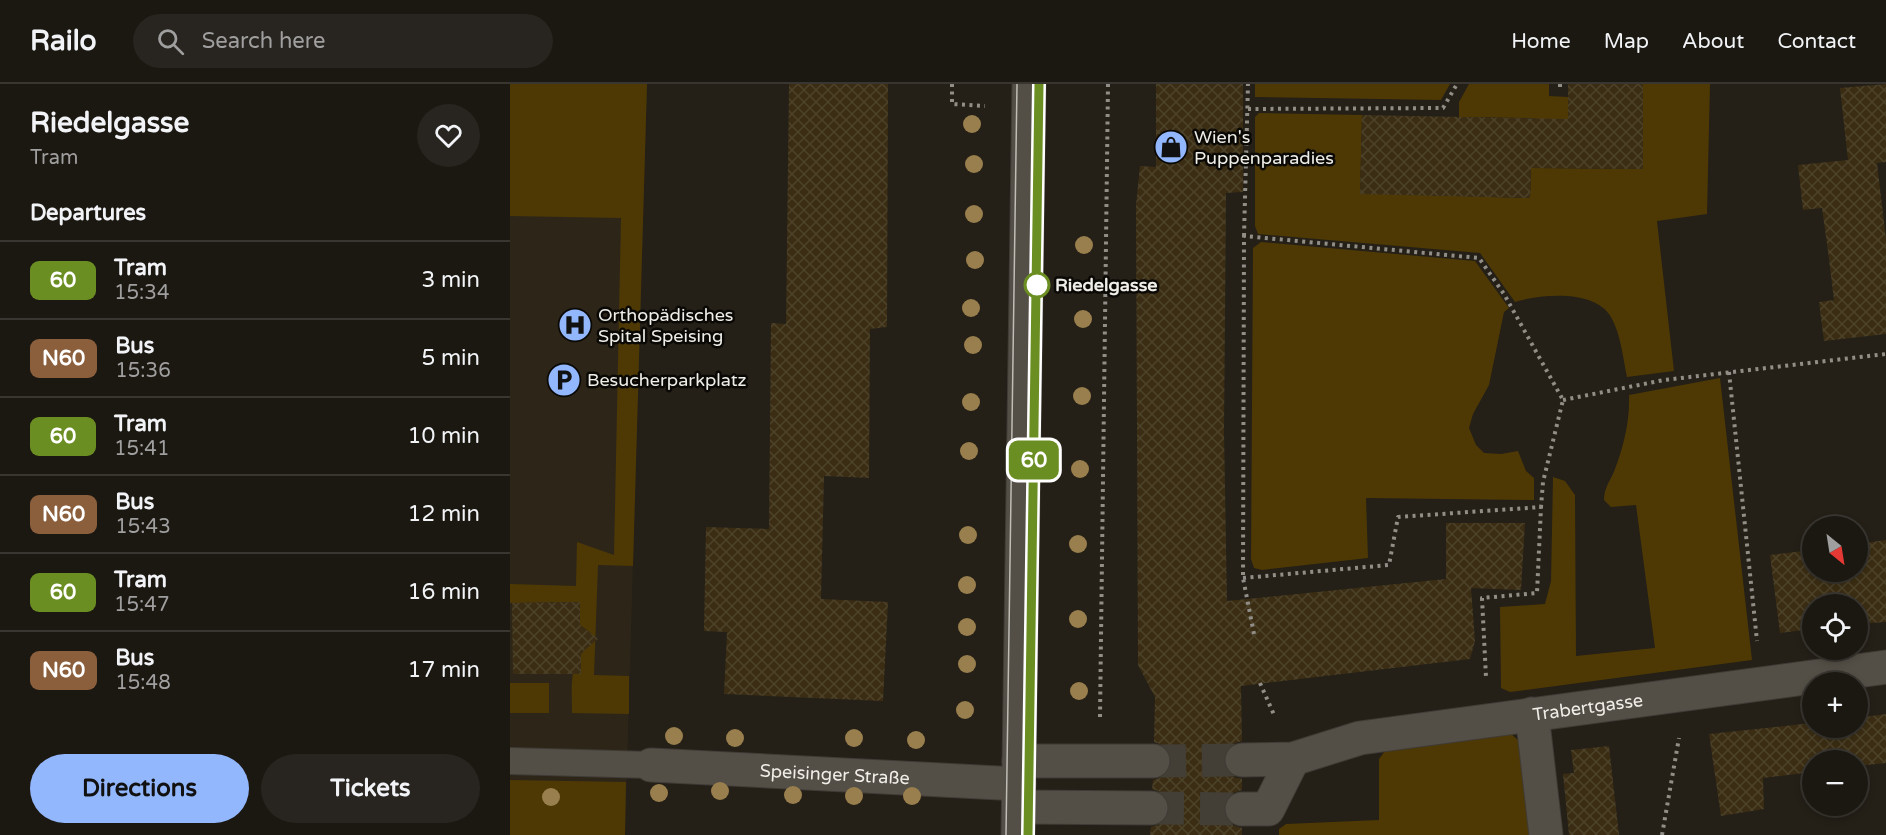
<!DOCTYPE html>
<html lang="en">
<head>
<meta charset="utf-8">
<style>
	body { margin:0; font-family:"Varela Round",sans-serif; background:#28241f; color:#f1f3f6; height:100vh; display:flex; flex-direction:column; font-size:22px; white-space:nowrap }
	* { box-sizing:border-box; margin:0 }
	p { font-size:20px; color:#a09f9f }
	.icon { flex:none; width:33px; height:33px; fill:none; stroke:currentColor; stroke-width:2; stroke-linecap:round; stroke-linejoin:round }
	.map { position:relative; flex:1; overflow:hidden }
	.details { display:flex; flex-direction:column; background:#1b1711; width:510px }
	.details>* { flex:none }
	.badge { padding:0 12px; border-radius:9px; font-size:21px; line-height:39px }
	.needle { width:39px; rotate:150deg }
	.fabs { position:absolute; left:1292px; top:432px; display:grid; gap:12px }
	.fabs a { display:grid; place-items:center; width:66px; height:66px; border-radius:50%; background:#1b1711; box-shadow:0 3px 9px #0003,0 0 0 2px #393631; font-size:30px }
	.map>.badge { position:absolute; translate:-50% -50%; box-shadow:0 0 0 3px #fff }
	h2 { padding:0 30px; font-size:22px; line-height:54px }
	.round { display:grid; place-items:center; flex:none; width:63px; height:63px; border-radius:32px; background:#28241f }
	.summary { display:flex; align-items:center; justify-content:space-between; height:102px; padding:0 30px }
	h1 { font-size:28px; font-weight:800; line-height:45px }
	.button { display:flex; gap:12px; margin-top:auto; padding:12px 30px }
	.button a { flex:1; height:69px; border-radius:36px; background:#93b7fd; color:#111; font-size:24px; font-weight:800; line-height:69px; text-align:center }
	.button a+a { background:#28241f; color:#f1f3f6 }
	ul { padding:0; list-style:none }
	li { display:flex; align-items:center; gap:18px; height:78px; padding:0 30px; border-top:2px solid #393631 }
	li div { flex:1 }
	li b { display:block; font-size:22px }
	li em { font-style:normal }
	li .badge { min-width:66px; font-weight:700; text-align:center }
	header { display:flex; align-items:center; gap:36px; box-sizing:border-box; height:84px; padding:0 30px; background:#1b1711; border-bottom:2px solid #393631 }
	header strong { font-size:28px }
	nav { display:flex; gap:33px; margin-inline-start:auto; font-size:21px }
	.search { width:420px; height:54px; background:#28241f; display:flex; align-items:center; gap:15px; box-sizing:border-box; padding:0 21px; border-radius:33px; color:#a09f9f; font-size:22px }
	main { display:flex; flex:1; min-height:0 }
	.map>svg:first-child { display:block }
</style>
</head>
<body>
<header>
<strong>Railo</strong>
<div class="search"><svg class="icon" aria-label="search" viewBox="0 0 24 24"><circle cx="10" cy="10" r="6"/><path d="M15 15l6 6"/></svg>Search here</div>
<nav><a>Home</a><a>Map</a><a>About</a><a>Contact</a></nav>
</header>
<main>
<section class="details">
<div class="summary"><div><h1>Riedelgasse</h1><p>Tram</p></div><a class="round"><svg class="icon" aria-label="heart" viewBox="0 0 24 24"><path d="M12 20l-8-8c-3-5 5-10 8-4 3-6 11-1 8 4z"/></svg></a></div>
<h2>Departures</h2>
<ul>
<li><span class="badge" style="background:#6b8e23;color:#fff">60</span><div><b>Tram</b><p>15:34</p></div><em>3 min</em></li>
<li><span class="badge" style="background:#8b5e3c;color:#fff">N60</span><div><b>Bus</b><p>15:36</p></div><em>5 min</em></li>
<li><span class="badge" style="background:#6b8e23;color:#fff">60</span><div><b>Tram</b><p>15:41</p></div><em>10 min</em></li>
<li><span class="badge" style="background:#8b5e3c;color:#fff">N60</span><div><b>Bus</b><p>15:43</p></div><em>12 min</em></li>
<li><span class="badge" style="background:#6b8e23;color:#fff">60</span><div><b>Tram</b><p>15:47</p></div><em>16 min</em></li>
<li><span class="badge" style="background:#8b5e3c;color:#fff">N60</span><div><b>Bus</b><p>15:48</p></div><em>17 min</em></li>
</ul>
<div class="button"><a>Directions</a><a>Tickets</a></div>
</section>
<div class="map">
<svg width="1376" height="751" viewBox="0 0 1376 751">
	<defs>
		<pattern id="building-cross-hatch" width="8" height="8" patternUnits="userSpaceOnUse" patternTransform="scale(1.5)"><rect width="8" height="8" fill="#3a2d13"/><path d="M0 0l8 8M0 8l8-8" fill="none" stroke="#4d422a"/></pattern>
	</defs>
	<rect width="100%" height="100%" fill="#241f17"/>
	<path fill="#2d2618" d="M0 0H137L115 751H0Z"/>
	<path fill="#4e3905" d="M0 0H137L123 482 88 481 84 591 119 592V630L62 629C62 604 58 579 79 562L81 549 70 541V518L0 519V500L66 502 67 458 104 471 111 134 0 132Z
		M745 0H940L931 16 745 13Z
		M959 0H1039V12L1058 13V45L1022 34 949 33V18Z
		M1133 0H1200L1197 130 1147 137 1164 287 1117 293C1113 274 1111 251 1101 233 1085 205 1031 210 1005 218L970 169 748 150 745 142V33L749 29 852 31 850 109 1020 114 1021 84 1133 85Z
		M751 158 965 177 999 224 994 228 979 301 963 330 959 344 966 361 974 369 991 370 1008 367 1016 387 1024 394V416L856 414 858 474 752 486 744 484 741 475 743 164Z
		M1210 294 1242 576 1000 608 991 604 990 523 1035 520 1041 497 1043 393 1055 397 1065 411 1066 572 1145 564 1126 421 1101 423 1094 416C1094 403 1101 396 1105 385 1114 361 1120 336 1119 311Z
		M0 599H39V629H0Z
		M999 648 1010 658 1024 751H769V745L776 740 869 736V675L875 667Z
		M0 696 116 698 115 751H0Z"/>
	<path fill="url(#building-cross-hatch)" d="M279 0H378L377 243 360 245 359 394 314 392 311 515 378 518 373 617 214 610 217 548 194 547 196 443 259 445 261 239 276 240Z
		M646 0H733V108L716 109 714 349 717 517 936 495V439H1015L1011 506 961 504 965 557 960 575 731 602 732 657 722 660 715 667 713 676 716 686 723 693 732 695V706L723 709 716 715 713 726 716 734 722 741 732 744V751H640L641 743 651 740 657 734 660 725 657 714 651 708 642 705 643 696 653 693 659 686 662 678 659 667 653 661 644 658 645 613 628 581 626 121 630 82 646 83Z
		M1058 0H1133V85L1021 84 1020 114 850 110 852 31 1058 35Z
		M1376 0V78L1367 79 1376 155V250L1314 257 1309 218 1324 216 1318 167 1312 124 1293 126 1288 81 1338 76 1330 4Z
		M1376 456V538L1347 540V520H1302V545L1270 549 1260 471 1302 466V488H1347V460Z
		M70 518V541L88 555 71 569V590H3L2 519Z
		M1376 630V679L1347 682V676H1302V688L1253 694 1254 725 1211 732 1199 650 1302 639V644H1347V634Z
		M1099 662 1109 751H1059L1053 690 1064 689 1061 666Z"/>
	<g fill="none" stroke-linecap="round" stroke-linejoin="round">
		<path stroke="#433e36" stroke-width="33" stroke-dasharray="33 16" stroke-linecap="butt" d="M643 677 732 676
			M641 724 732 725"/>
		<defs>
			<path id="service" d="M0 677 141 681"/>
			<g id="minor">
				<path d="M1022 630 1036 751"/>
				<path id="s1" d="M732 676 783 675 850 654 1376 583"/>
				<path d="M509 677H643"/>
				<path id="s2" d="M141 681 509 700"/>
				<path d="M509 723 641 724"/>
				<path d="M732 725H758L783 675"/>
			</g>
			<path id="secondary" d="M508 751 519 0"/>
		</defs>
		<use href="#service" stroke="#3f3b36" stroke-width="28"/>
		<use href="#minor" stroke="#3f3b36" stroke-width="35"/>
		<use href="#secondary" stroke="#3f3b36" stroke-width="35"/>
		<path stroke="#918e87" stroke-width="4" stroke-dasharray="3 4.5" stroke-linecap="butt" d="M442 0V20L475 22
			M1050 0V6
			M738 25 933 24 947 0
			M734 152 738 0
			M1219 288 1247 557
			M1053 316 1154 296 1376 270
			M733 494 879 481 888 433 1031 423 1027 509 972 514 976 593
			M744 550 733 494 734 152 969 174 994 210 1053 316 1033 398 1031 423
			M750 599 765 633
			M590 633 598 0
			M1152 751 1169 654"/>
		<use href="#service" stroke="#544f46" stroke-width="26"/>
		<use href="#minor" stroke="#544f46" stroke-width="33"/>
		<use href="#secondary" stroke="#544f46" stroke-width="33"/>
		<path stroke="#bfbdb6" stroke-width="1.5" d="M496 751 507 0
			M518 751 529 0"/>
	</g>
	<g fill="#997f4d">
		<circle cx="462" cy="40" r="9"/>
		<circle cx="464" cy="80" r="9"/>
		<circle cx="464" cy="130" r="9"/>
		<circle cx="574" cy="161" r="9"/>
		<circle cx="465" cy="176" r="9"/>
		<circle cx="461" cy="224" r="9"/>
		<circle cx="573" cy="235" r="9"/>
		<circle cx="463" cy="261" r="9"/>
		<circle cx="572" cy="312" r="9"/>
		<circle cx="461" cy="318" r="9"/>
		<circle cx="459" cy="367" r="9"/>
		<circle cx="570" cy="385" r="9"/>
		<circle cx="458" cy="451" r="9"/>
		<circle cx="568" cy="460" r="9"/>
		<circle cx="457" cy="501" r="9"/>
		<circle cx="568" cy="535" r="9"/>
		<circle cx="457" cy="543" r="9"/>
		<circle cx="457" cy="580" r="9"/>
		<circle cx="569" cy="607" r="9"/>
		<circle cx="455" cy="626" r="9"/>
		<circle cx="164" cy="652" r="9"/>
		<circle cx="225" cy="654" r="9"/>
		<circle cx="344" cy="654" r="9"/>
		<circle cx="406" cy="656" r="9"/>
		<circle cx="210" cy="707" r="9"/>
		<circle cx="149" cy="709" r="9"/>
		<circle cx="283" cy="711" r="9"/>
		<circle cx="344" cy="712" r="9"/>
		<circle cx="402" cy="712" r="9"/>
		<circle cx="41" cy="713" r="9"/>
	</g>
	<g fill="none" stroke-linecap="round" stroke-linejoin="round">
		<defs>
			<path id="line" d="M518 751 529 0"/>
		</defs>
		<use href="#line" stroke="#fff" stroke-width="14"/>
		<use href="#line" stroke="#6b8e23" stroke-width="9"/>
	</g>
	<defs>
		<symbol id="shop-disc" viewBox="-11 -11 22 22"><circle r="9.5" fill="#93b7fd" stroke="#0b0906"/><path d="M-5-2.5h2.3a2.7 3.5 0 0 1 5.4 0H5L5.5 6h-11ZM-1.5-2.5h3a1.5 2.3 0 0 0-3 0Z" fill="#111"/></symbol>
		<symbol id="hospital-disc" viewBox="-11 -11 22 22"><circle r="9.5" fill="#93b7fd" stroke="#0b0906"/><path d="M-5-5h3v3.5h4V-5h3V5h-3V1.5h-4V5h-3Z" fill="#111"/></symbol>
		<symbol id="parking-disc" viewBox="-11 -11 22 22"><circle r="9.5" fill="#93b7fd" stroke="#0b0906"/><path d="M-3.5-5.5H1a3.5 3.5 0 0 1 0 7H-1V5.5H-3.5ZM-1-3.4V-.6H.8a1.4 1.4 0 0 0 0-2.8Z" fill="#111"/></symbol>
	</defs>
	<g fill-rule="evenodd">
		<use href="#shop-disc" x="642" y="44" width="38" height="38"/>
		<use href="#hospital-disc" x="46" y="222" width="38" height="38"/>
		<use href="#parking-disc" x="35" y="277" width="38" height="38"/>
	</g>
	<circle fill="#fff" stroke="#6b8e23" stroke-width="3" cx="527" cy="201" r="12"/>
	<g text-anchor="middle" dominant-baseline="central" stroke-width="5" stroke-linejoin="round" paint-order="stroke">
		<g font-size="18" fill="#f0eee8" stroke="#0b0906" text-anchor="start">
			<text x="684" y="53">Wien's<tspan x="684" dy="21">Puppenparadies</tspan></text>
			<text x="88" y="231">Orthopädisches<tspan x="88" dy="21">Spital Speising</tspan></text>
			<text x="77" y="296">Besucherparkplatz</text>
		</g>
		<g font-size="18" font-weight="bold" fill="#f0eee8" stroke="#0b0906" text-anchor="start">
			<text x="545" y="201">Riedelgasse</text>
		</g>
		<g font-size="18" fill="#f0eee8" stroke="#0b0906">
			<text stroke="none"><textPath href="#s1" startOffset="351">Trabertgasse</textPath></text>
			<text stroke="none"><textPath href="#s2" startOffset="184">Speisinger Straße</textPath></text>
		</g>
	</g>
</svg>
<div class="fabs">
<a><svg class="needle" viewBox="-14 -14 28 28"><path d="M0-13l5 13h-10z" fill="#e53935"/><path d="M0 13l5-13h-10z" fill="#a09f9f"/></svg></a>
<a><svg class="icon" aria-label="locate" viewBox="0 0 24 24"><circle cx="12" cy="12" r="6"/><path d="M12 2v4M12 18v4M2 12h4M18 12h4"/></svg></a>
<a>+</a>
<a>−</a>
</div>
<b class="badge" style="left:524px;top:376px;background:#6b8e23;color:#fff">60</b>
</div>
</main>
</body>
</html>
